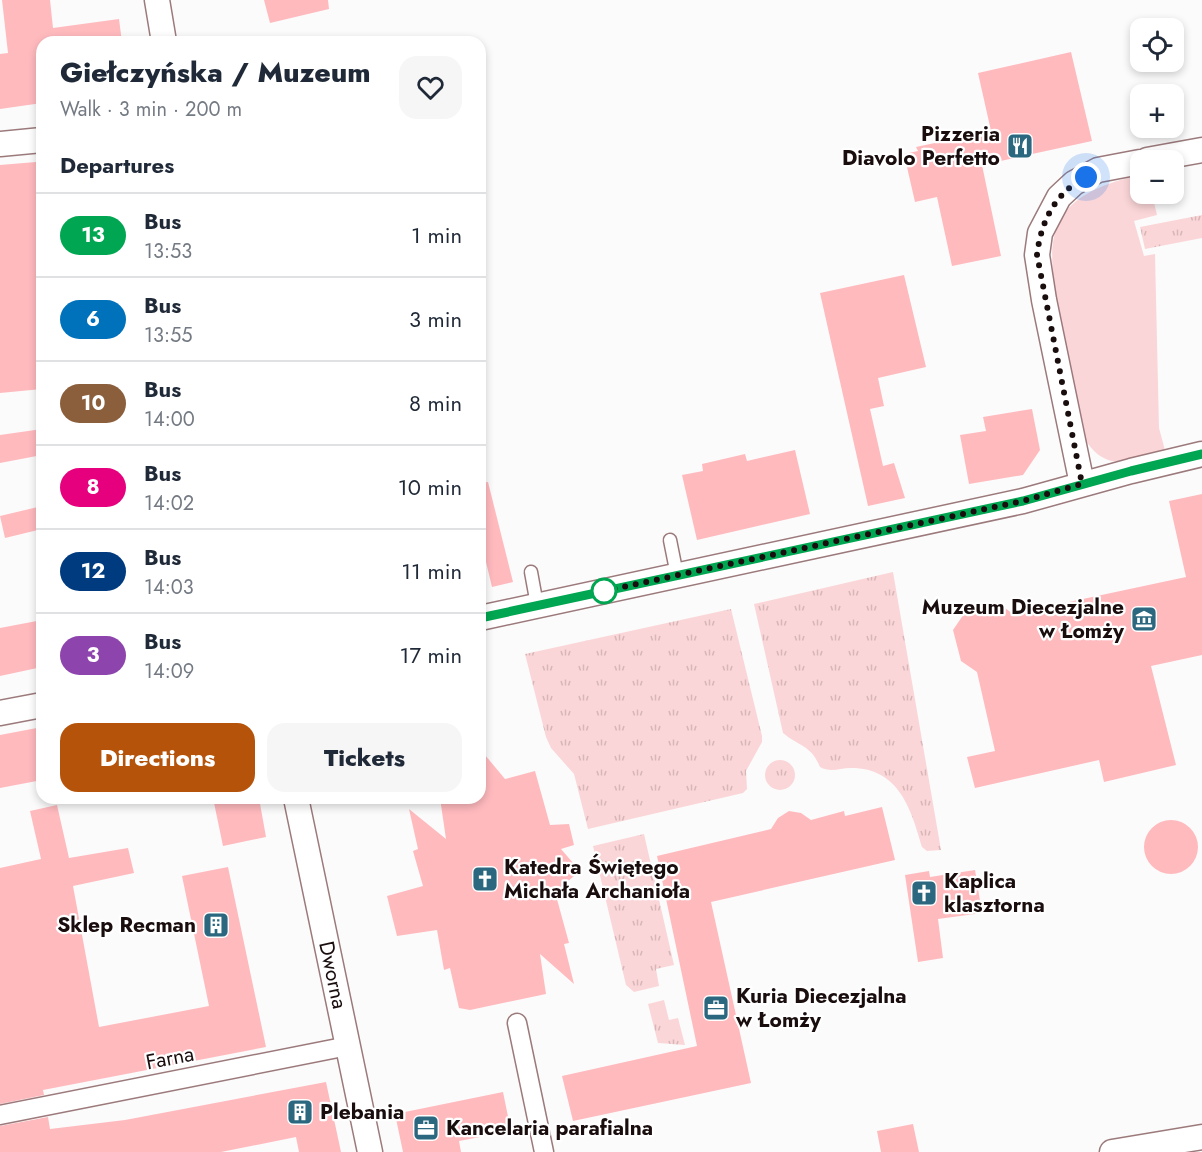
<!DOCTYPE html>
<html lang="en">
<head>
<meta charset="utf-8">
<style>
	body { margin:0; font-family:Jost,sans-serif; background:#f6f6f7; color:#1f2937; height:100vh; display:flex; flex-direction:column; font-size:22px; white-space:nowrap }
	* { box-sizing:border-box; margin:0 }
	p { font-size:20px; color:#747a83 }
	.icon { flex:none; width:33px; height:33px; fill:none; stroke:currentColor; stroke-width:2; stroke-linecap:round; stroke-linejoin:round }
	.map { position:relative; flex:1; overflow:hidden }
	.details { position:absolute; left:36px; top:36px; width:450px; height:768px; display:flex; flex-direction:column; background:#fff; border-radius:18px; box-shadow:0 3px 9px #0003 }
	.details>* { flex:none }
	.badge { padding:0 12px; border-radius:20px; font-size:21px; line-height:39px }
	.buttons { position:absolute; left:1130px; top:18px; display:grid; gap:12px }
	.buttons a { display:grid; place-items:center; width:54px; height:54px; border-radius:12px; background:#fff; box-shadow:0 3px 9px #0003; font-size:30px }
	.you { position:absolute; width:30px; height:30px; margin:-15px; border:4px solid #fff; border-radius:50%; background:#1a73e8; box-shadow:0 0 0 9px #1a73e833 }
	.map>.badge { position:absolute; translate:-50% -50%; box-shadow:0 0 0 3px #fff }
	h2 { padding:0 24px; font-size:22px; line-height:54px }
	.round { display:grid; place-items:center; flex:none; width:63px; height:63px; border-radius:18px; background:#f6f6f7 }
	.overview { display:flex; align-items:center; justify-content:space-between; height:102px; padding:0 24px }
	h1 { font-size:28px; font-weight:800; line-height:45px }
	.cta { display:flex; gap:12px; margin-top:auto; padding:12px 24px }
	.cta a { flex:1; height:69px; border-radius:18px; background:#b45309; color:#fff; font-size:24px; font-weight:800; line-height:69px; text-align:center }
	.cta a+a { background:#f6f6f7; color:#1f2937 }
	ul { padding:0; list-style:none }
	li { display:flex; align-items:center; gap:18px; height:84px; padding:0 24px; border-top:2px solid #e0e1e3 }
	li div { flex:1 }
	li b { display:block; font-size:22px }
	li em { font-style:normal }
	li .badge { min-width:66px; font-weight:700; text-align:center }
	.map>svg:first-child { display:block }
</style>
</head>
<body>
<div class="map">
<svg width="1202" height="1152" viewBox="0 0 1202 1152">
	<defs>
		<pattern id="grass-tufts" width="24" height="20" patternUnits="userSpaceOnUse" patternTransform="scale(1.5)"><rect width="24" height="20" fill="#fbd6d8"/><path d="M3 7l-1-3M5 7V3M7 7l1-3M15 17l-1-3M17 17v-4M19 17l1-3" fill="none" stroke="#d7b6b8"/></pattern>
	</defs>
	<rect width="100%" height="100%" fill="#fbfbfb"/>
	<path fill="url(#grass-tufts)" d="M1202 215V238L1145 249 1140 227Z
		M893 572 941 850 927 851 922 847C911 809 899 768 851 768 839 768 831 773 820 767 811 745 800 747 783 733L754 604Z
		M731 609 762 736V742L746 771 747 789 743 793 588 829 574 774 551 748 546 737 525 654Z
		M765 775a15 15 0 1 1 30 0a15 15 0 1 1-30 0Z
		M644 834 674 965 656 969 659 986 634 992 626 985 593 846Z
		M664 1000 669 1020 678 1018 685 1045 658 1043 648 1004Z"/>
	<path fill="#fbd6d8" d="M1140 175V194H1152L1157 215 1134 221 1144 256 1155 254 1159 428 1166 454C1129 461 1105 474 1083 436 1076 398 1068 361 1061 324 1044 238 1043 197 1140 175Z"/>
	<path fill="#ffbabe" d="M2 0H50L53 28 119 19 122 42H42V103L0 109V54L8 53Z
		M264 0H328L329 9 270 23Z
		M1071 52 1092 141 982 165 1001 256 952 266 937 197 915 202 904 154 918 151 916 147 991 131 978 73Z
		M36 162 42 187V389L0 393V165Z
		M904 275 926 367 878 378 884 406 870 409 875 431 883 466 894 463 905 498 868 506 820 293Z
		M1032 409 1040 450 1023 475 969 484 960 435 986 431 983 417Z
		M42 429V455L0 463V435Z
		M795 450 810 514 697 540 682 475 703 471 702 464 745 454 747 461Z
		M488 482 513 582 492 587 480 537V483Z
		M1202 494V655L1151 666 1176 765 1104 782 1099 760 975 788 967 757 995 751 977 672 961 661 953 630 968 608 997 602 1013 614 1186 577 1169 501Z
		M42 506V529L5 538 0 516Z
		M42 620V667L0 676V628Z
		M42 727V780L0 788V735Z
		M480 749 505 779 535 771 550 825 569 824 574 845 561 849 580 871 555 892 569 943 564 944 574 984 540 954 546 994 470 1010 459 1008 450 968 444 970 437 930 397 936 387 896 423 886 413 851 418 849 409 809 446 839 440 798H480Z
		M213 798H259L266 837 223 846Z
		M57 805 69 858 128 848 134 873 73 886 99 1027 209 1006 182 876 228 867 266 1047 43 1090 44 1095 0 1104V868L41 859 30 811Z
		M882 807 895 860 711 902 751 1083 573 1121 562 1076 697 1046 657 856 771 829 778 818 789 811 801 813 811 820 844 811 845 816Z
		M1144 847a27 27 0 1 1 54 0a27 27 0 1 1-54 0Z
		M975 870 982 913 938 919 943 958 918 962 905 875 929 871 930 877Z
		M326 1082 341 1152H299L296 1137 221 1152H0V1126L48 1117 50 1129 125 1120Z
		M503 1092 511 1131 459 1141 461 1152H403L395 1114Z
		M913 1124 919 1152H881L877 1131Z"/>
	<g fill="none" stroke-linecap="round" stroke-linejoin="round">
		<defs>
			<path id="service" d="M670 540 677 575
				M531 572 537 605"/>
			<path id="pedestrian" d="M517 1023 544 1152
				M0 1115 348 1046"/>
			<path id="minor" d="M157 0 164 42
				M0 144 42 140
				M1147 160 1202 150
				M1082 484 1044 300 1037 255 1040 233 1059 197 1074 183 1098 170 1140 162
				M480 618 1023 501 1131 471 1202 454
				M0 713 42 705
				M296 798 370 1152
				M1112 1152 1202 1137"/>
		</defs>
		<use href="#service" stroke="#9c7a7c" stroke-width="15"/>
		<use href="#pedestrian" stroke="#9c7a7c" stroke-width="21"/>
		<use href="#minor" stroke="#9c7a7c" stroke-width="27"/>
		<use href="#service" stroke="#fff" stroke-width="12"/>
		<use href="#pedestrian" stroke="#fff" stroke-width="18"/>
		<use href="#minor" stroke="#fff" stroke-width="24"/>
	</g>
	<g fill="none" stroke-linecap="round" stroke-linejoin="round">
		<defs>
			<path id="line" d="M480 618 1023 501 1131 471 1202 454"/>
		</defs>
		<use href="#line" stroke="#fff" stroke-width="14"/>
		<use href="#line" stroke="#00a651" stroke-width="9"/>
		<path stroke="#190d0e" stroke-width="6" stroke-dasharray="0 10.8" d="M604 591 1023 501 1082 484 1037 255C1041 221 1055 193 1086 177"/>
	</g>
	<defs>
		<symbol id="restaurant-square" viewBox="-11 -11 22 22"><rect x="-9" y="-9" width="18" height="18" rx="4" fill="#2b677e" stroke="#fff"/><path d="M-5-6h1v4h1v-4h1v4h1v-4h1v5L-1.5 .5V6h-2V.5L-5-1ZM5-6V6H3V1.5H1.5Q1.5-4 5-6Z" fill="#fff"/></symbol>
		<symbol id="museum-square" viewBox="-11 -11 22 22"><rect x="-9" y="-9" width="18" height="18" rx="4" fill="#2b677e" stroke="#fff"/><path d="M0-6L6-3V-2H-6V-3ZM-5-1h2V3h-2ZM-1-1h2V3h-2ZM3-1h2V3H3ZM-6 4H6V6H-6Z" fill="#fff"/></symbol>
		<symbol id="church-square" viewBox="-11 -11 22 22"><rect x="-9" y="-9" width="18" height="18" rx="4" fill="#2b677e" stroke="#fff"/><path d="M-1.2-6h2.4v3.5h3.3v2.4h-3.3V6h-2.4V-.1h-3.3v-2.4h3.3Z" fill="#fff"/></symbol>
		<symbol id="building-square" viewBox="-11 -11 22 22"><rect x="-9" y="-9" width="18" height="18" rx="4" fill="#2b677e" stroke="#fff"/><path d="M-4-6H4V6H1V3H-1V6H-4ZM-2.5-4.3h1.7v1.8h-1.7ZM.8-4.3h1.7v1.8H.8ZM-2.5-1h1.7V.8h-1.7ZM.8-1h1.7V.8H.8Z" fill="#fff"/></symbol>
		<symbol id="office-square" viewBox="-11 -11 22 22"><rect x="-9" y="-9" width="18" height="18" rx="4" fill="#2b677e" stroke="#fff"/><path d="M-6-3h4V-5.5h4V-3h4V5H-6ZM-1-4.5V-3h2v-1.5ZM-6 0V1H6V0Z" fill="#fff"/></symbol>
	</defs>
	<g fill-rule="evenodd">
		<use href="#restaurant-square" x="1005" y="131" width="30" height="30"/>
		<use href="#museum-square" x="1129" y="604" width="30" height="30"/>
		<use href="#church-square" x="470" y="864" width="30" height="30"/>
		<use href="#church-square" x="909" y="878" width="30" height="30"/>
		<use href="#building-square" x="201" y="910" width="30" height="30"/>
		<use href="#office-square" x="701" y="993" width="30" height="30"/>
		<use href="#building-square" x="285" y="1097" width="30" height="30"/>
		<use href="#office-square" x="411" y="1113" width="30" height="30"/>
	</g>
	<circle fill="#fff" stroke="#00a651" stroke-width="3" cx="604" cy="591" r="12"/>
	<g text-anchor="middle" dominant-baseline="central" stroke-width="4.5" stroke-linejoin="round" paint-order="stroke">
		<g font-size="21" font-weight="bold" fill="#190d0e" stroke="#fff" text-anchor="start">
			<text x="1000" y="134" text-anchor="end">Pizzeria<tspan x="1000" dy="24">Diavolo Perfetto</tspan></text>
			<text x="1124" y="607" text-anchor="end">Muzeum Diecezjalne<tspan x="1124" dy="24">w Łomży</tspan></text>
			<text x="504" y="867">Katedra Świętego<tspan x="504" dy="24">Michała Archanioła</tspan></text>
			<text x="944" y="881">Kaplica<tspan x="944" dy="24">klasztorna</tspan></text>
			<text x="196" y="925" text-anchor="end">Sklep Recman</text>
			<text x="736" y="996">Kuria Diecezjalna<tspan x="736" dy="24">w Łomży</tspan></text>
			<text x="320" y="1112">Plebania</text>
			<text x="446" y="1128">Kancelaria parafialna</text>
		</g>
		<g font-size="21" fill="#190d0e" stroke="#fff">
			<text transform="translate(333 975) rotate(78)">Dworna</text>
			<text transform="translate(170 1058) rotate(-11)">Farna</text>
		</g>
	</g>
</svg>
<div class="buttons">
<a><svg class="icon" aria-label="locate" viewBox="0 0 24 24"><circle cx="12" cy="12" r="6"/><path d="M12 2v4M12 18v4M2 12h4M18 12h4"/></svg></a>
<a>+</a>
<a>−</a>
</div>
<div class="you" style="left:1086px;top:177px"></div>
<section class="details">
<div class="overview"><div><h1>Giełczyńska / Muzeum</h1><p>Walk · 3 min · 200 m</p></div><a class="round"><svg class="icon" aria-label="heart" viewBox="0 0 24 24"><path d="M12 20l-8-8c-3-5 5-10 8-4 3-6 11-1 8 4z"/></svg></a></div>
<h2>Departures</h2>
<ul>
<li><span class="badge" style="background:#00a651;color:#fff">13</span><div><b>Bus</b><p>13:53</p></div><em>1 min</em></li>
<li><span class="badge" style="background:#0072bc;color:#fff">6</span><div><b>Bus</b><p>13:55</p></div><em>3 min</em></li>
<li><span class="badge" style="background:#8b5e3c;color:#fff">10</span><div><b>Bus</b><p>14:00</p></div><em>8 min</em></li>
<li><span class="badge" style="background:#e6007e;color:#fff">8</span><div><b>Bus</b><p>14:02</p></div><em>10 min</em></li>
<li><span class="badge" style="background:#003b80;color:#fff">12</span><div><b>Bus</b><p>14:03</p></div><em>11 min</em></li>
<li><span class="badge" style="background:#8e44ad;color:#fff">3</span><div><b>Bus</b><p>14:09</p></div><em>17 min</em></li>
</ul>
<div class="cta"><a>Directions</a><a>Tickets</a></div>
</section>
</div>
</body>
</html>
